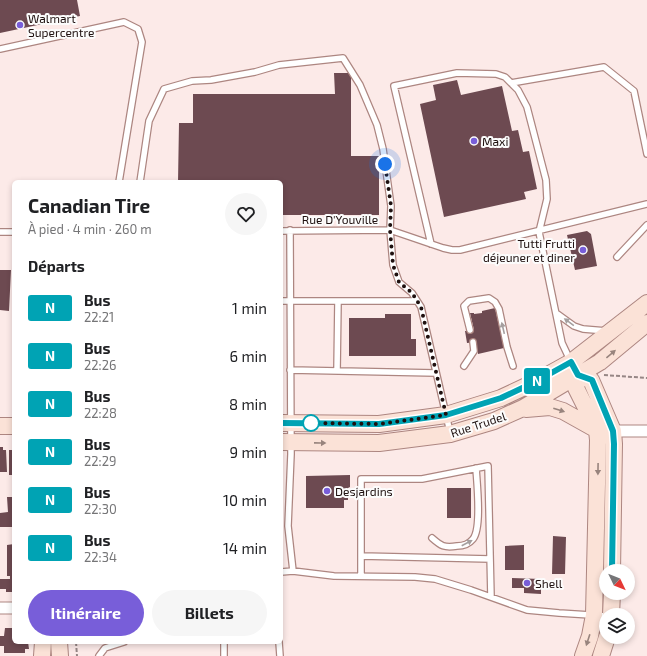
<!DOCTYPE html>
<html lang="fr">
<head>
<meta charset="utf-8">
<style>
	body { margin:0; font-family:"Exo 2",sans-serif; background:#f6f6f6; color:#202124; height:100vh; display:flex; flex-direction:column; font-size:15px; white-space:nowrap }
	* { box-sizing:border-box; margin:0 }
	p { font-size:13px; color:#757577 }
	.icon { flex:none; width:22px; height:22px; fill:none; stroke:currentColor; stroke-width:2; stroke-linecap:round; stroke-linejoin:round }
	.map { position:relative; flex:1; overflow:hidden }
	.side { position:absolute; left:12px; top:180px; width:271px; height:464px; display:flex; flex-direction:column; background:#fff; border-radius:6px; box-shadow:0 2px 6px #0003 }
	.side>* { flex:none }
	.badge { padding:0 8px; border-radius:3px; font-size:14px; line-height:26px }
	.needle { width:26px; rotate:133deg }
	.tools { position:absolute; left:599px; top:564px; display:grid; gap:8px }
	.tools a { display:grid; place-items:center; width:36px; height:36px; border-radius:50%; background:#fff; box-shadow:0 2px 6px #0003; font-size:20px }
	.you { position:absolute; width:20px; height:20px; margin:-10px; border:3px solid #fff; border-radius:50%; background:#1a73e8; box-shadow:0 0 0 6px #1a73e833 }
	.map>.badge { position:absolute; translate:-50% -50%; box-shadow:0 0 0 2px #fff }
	h2 { padding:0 16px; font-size:15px; line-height:36px }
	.round { display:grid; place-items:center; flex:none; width:42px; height:42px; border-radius:21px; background:#f6f6f6 }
	.summary { display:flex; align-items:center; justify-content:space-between; height:68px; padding:0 16px }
	h1 { font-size:19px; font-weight:700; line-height:30px }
	.button { display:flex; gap:8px; margin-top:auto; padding:8px 16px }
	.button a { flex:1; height:46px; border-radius:24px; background:#785ed9; color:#fff; font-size:16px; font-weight:700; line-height:46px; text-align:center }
	.button a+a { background:#f6f6f6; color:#202124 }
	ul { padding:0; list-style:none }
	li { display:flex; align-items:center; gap:12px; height:48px; padding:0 16px }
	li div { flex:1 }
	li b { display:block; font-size:15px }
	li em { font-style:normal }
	li .badge { min-width:44px; font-weight:700; text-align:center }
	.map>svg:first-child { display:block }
</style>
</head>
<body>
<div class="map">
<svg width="647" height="656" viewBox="0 0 647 656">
	<rect width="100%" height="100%" fill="#fceae8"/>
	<path fill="#6d4a51" d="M0 0H77L80 16 0 33Z
		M334 73H351V156H379V215H281V182H178L179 123H193V94H335Z
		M457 80 461 95 502 86 512 131 518 130 523 152 529 151 537 189 524 192 526 199 444 217 420 104 436 100 433 85Z
		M587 231 591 234 597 266 575 270 567 235Z
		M0 270H11L9 311 0 310Z
		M495 308 504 348 478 354 476 342 467 343 465 331 474 330 470 313H474V314L482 313V311Z
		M385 314H411V339H416V356H349V318H385Z
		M0 447H3V450H6L7 472H0Z
		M12 447H14V475H9V450H12Z
		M350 475V487L348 488V500H344V508H306V476Z
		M447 488H471V518H447Z
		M7 497H14V527H0V513L8 512Z
		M553 536 566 537 565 574H552Z
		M14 544V592H6V589H0V579H10V576H7V545Z
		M524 545V570H505V546Z
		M512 578 541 579V594L524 593V588H512Z
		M5 628H14V642H28L29 649H25V653H4V646H0V636H4Z"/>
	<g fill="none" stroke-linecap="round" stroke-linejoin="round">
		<defs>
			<path id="lane" d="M0 49 124 22 138 29 142 42 119 182
				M511 83 604 67 634 91 647 154
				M140 182 149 121 164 89 192 81 211 80 255 72 279 65 343 58 360 85 377 125 383 149 391 206 390 230 393 265 399 282 412 293 421 307 450 432
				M290 230 291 454 288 526 293 571
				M281 231 390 230 443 248 452 250H460L647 204
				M0 232H14
				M431 244 394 86 457 73 496 74 505 77 518 90 527 107 546 180 547 199 539 232 562 343 570 360
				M617 257 647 225
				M281 301H417
				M556 313 574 326 583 329 607 331
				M470 330 464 306 469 301 489 298 495 302 499 309 507 347 513 366
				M464 366 474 351 473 342
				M290 370 436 373
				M337 371 338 301
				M432 538C441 546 444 548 457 546 463 546 469 544 473 539 482 528 477 484 476 468
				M361 556 490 559
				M281 572 293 571 334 576 415 577 435 579 471 590 527 610 559 613 606 616
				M361 576V479H422L488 466 491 597
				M279 642 280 656
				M99 656 105 648 124 642
				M224 656V642"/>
			<path id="street" d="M613 431H647
				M0 608H14"/>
			<path id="secondary" d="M575 369 578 375 576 388 597 430 598 440 594 615 590 636 583 656
				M578 375 591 380 613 431 614 444 612 571
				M526 409 550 407 563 411 597 430
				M281 423 379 424 446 415 501 398 535 382 571 362 647 303
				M0 426H14
				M281 442 379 443 450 434 494 421 523 408 600 362 647 323
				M611 615 612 593
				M59 642 60 656
				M42 656 43 642
				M601 656 607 637"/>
		</defs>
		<use href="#lane" stroke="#ad8681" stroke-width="8"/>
		<use href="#street" stroke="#ad8681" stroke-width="13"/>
		<use href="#secondary" stroke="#ad8681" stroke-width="18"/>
		<path stroke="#968685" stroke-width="2" stroke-dasharray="4 2" stroke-linecap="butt" d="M604 375 647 378
			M76 642 77 656"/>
		<use href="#lane" stroke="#fff" stroke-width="5.5"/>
		<use href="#street" stroke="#fff" stroke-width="11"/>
		<use href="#secondary" stroke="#fbe2d7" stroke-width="16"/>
	</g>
	<defs><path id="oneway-solid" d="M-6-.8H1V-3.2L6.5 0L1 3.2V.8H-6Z"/></defs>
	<g fill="#a59f9f">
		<use href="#oneway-solid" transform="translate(569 322) rotate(-144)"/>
		<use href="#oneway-solid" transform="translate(503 328) rotate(-103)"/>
		<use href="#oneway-solid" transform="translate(467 543) rotate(-28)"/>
	</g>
	<g fill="#98847d">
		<use href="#oneway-solid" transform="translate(611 354) rotate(-40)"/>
		<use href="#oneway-solid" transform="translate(559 410) rotate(18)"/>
		<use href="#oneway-solid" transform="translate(320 443) rotate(1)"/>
		<use href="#oneway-solid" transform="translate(598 469) rotate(91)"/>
		<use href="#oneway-solid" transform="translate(588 640) rotate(108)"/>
	</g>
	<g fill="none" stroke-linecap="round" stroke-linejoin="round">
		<defs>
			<path id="line" d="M281 423 379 424 446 415 501 398 535 382 571 362 578 375 592 380 613 431 614 444 612 571"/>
		</defs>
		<use href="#line" stroke="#fff" stroke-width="9"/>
		<use href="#line" stroke="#00a3b4" stroke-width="6"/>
		<path stroke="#1e100f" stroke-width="4" stroke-dasharray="0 7.2" d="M311 423 379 424 446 415 421 307 412 293 399 282 393 265 390 230 391 206 385 164"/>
	</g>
	<g fill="#785ed9" stroke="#fcfcfc" stroke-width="1.5">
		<circle cx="20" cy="25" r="4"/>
		<circle cx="474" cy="141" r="4"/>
		<circle cx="583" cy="250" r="4"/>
		<circle cx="327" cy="491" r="4"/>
		<circle cx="527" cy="583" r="4"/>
	</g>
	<circle fill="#fff" stroke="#00a3b4" stroke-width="2" cx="311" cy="423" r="8"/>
	<g text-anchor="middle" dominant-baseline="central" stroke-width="4" stroke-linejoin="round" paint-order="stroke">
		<g font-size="12" fill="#1e100f" stroke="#fcfcfc" text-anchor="start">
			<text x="28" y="18">Walmart<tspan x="28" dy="14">Supercentre</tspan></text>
			<text x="482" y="141">Maxi</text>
			<text x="575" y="243" text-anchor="end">Tutti Frutti<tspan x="575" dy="14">déjeuner et diner</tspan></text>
			<text x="335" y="491">Desjardins</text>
			<text x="535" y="583">Shell</text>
		</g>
		<g font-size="12" fill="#1e100f" stroke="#fcfcfc">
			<text x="340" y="219">Rue D'Youville</text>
			<text transform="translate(478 424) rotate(-18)">Rue Trudel</text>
		</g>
	</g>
</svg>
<div class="tools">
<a><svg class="needle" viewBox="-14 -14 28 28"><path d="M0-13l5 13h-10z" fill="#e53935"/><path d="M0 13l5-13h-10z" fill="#757577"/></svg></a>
<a><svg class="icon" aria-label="layers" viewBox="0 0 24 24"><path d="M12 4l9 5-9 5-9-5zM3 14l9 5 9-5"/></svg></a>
</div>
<div class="you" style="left:385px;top:164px"></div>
<b class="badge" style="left:537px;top:381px;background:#00a3b4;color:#fff">N</b>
<section class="side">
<div class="summary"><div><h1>Canadian Tire</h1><p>À pied · 4 min · 260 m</p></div><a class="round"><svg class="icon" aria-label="heart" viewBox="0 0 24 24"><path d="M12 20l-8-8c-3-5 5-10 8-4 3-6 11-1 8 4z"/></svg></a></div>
<h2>Départs</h2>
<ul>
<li><span class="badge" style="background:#00a3b4;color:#fff">N</span><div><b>Bus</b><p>22:21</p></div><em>1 min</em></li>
<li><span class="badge" style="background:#00a3b4;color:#fff">N</span><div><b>Bus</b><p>22:26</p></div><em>6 min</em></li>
<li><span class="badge" style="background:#00a3b4;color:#fff">N</span><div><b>Bus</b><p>22:28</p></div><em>8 min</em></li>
<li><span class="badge" style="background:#00a3b4;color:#fff">N</span><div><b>Bus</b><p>22:29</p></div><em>9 min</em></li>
<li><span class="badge" style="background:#00a3b4;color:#fff">N</span><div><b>Bus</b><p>22:30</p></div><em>10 min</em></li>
<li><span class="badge" style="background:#00a3b4;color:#fff">N</span><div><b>Bus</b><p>22:34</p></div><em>14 min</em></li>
</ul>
<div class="button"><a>Itinéraire</a><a>Billets</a></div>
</section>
</div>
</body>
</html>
